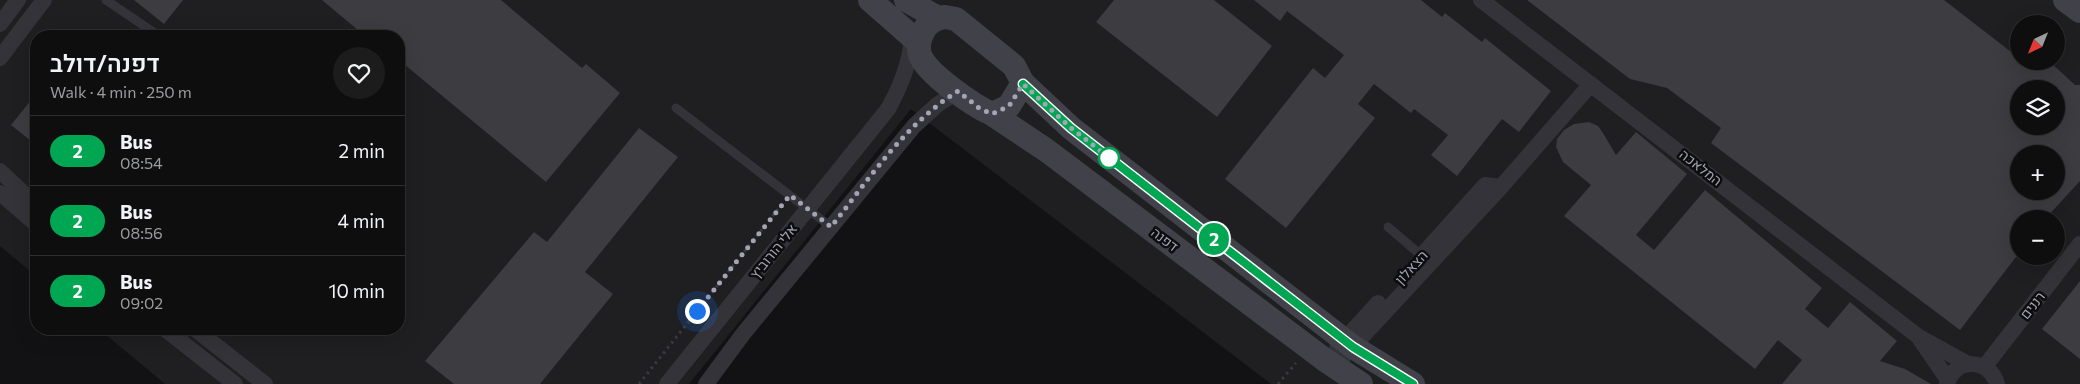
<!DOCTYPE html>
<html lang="en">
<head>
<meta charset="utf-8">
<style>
	body { margin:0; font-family:Commissioner,Heebo,sans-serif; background:#1c1c1d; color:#f1f3f6; height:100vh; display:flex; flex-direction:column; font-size:19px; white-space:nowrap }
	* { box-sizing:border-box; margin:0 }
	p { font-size:16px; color:#9b9c9e }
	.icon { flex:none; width:28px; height:28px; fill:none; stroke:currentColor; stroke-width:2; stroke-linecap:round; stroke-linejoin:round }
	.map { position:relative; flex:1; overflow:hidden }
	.details { position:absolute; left:30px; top:30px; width:375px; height:305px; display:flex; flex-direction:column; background:#0e0e0f; border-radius:20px; box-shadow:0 5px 20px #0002,0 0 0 1px #2e2e2f }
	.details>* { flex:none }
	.badge { padding:0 10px; border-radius:16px; font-size:18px; line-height:32px }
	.needle { width:32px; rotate:223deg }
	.controls { position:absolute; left:2010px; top:15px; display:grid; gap:10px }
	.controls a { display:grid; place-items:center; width:55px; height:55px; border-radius:50%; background:#0e0e0f; box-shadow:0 5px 20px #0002,0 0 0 1px #2e2e2f; font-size:25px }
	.you { position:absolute; width:25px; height:25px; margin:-12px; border:4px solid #fff; border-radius:50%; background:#1a73e8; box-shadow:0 0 0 8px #1a73e833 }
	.map>.badge { position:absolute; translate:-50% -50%; box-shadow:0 0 0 2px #fff }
	.round { display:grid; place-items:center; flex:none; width:52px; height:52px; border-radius:26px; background:#1c1c1d }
	.head { display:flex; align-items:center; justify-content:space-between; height:85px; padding:0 20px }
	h1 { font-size:24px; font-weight:600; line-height:38px }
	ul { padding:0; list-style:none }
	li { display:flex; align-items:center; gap:15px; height:70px; padding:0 20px; border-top:1px solid #2e2e2f }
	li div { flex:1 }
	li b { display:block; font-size:19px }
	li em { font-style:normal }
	li .badge { min-width:55px; font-weight:700; text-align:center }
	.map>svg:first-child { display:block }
</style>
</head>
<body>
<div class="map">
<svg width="2080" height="384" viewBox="0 0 2080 384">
	<rect width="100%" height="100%" fill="#121214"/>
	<path fill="#1f1e21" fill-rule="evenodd" d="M0 0H2080V384H1271L911 109 689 384H165L99 329H399V36H36V276L0 246ZM2019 24H2056V61H2019ZM2019 89H2056V126H2019ZM2019 154H2056V191H2019ZM2019 219H2056V256H2019Z"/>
	<path fill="#3c3c41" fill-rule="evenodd" d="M134 0H183L164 24Z
		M322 0H501L582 68 586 64 620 93 546 182 399 60V36H365Z
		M1114 0H1214L1272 46 1217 117 1096 22Z
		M1254 0H1421L1442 17 1445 13 1482 42 1485 38 1551 91 1519 132 1502 119 1457 176 1431 155 1448 135 1414 109 1411 113 1374 84 1358 104 1375 118 1286 228 1225 179 1313 68 1325 78 1344 55 1287 11 1280 21Z
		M1527 0H1944L2019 58V61H2023L2036 71 2043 61H2049L2075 85H2080V181L2045 219H2019V253L1960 330 1711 143 1721 128 1667 88 1630 79ZM2019 89H2056V126H2019ZM2019 154H2056V191H2019Z
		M36 94V145L11 125Z
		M1589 122 1598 126 1603 133 1616 155 1636 132 1687 174 1636 235 1654 250 1705 190 1822 288 1805 309 1828 328 1850 302 1897 341 1880 361 1905 369 1931 384H1782L1802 360 1778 340 1755 369 1564 216 1591 185 1563 162 1556 147 1557 139 1564 130 1574 124Z
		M639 128 678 157 585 272 613 294 540 384H454L425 361 534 232 547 242Z
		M2080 281V359L2042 329Z"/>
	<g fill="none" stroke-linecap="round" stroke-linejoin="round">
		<path stroke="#393a40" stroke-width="3" stroke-dasharray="2.5 4" stroke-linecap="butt" d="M639 384 783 203
			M1278 384 1296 363"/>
		<path stroke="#333339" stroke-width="9" d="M106 0 159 36
			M676 108 831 227
			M1388 227 1422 256"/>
		<path stroke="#333339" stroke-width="16" d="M1481 0 1919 337 1968 364
			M0 24 18 0
			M0 58 44 0
			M0 171 36 205
			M0 193 36 224
			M1423 254 1485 185 1501 187
			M165 329 235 384
			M195 329 265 384
			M1920 339 1948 380
			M1337 348 1378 303
			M1985 366 2080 244
			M1334 367 1501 187 1591 84
			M667 384 888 109C901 86 910 63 912 37
			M706 384 743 334 914 126 937 105 958 91
			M1947 384C1954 357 1990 358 1997 384"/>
		<path stroke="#414249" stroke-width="24" d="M870 0 919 43
			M906 0 938 18
			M2065 0 2080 11
			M945 17 956 19 1014 66 1023 83 1009 106 992 114C974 106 927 74 920 55 918 48 919 38 923 32 927 23 936 18 945 17Z
			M1023 83 1071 128 1282 292 1353 347 1413 384
			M992 114 1046 150 1325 360 1361 384"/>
	</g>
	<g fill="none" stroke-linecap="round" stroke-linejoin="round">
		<defs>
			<path id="line" d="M1023 84 1071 128 1282 292 1353 347 1413 384"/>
		</defs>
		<use href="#line" stroke="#fff" stroke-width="11"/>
		<use href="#line" stroke="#00a651" stroke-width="8"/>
		<path stroke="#a3a5b5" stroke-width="5" stroke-dasharray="0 9" d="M697 311 790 195 831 227C869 179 905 124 958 91L979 108 992 114 1009 106 1023 84 1071 128 1116 163 1109 158"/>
	</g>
	<circle fill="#fff" stroke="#00a651" stroke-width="2.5" cx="1109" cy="158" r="10"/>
	<g text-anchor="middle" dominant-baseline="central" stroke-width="5" stroke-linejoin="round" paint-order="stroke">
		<g font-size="14" fill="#a3a5b5" stroke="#0d0d0f">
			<text transform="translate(1701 167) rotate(38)">המלאכה</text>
			<text transform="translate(1165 239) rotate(37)">דפנה</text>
			<text transform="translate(773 251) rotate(-51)">אלי הורוביץ</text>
			<text transform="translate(1411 267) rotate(-47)">הצאלון</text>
			<text transform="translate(2032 305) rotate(-52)">רננים</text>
		</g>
	</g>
</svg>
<div class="controls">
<a><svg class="needle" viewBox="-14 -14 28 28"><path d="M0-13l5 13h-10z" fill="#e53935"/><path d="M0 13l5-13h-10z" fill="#9b9c9e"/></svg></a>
<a><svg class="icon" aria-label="layers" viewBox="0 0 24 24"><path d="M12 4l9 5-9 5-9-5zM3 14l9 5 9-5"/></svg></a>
<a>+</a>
<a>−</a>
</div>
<div class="you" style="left:697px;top:311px"></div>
<b class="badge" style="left:1214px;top:239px;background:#00a651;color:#fff">2</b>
<section class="details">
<div class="head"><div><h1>דפנה/דולב</h1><p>Walk · 4 min · 250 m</p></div><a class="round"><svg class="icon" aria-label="heart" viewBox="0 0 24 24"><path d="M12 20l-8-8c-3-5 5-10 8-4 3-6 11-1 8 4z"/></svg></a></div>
<ul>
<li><span class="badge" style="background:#00a651;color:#fff">2</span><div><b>Bus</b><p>08:54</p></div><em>2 min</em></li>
<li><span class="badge" style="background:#00a651;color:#fff">2</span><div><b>Bus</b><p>08:56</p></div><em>4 min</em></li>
<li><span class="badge" style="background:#00a651;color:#fff">2</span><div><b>Bus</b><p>09:02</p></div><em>10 min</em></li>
</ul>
</section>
</div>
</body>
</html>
